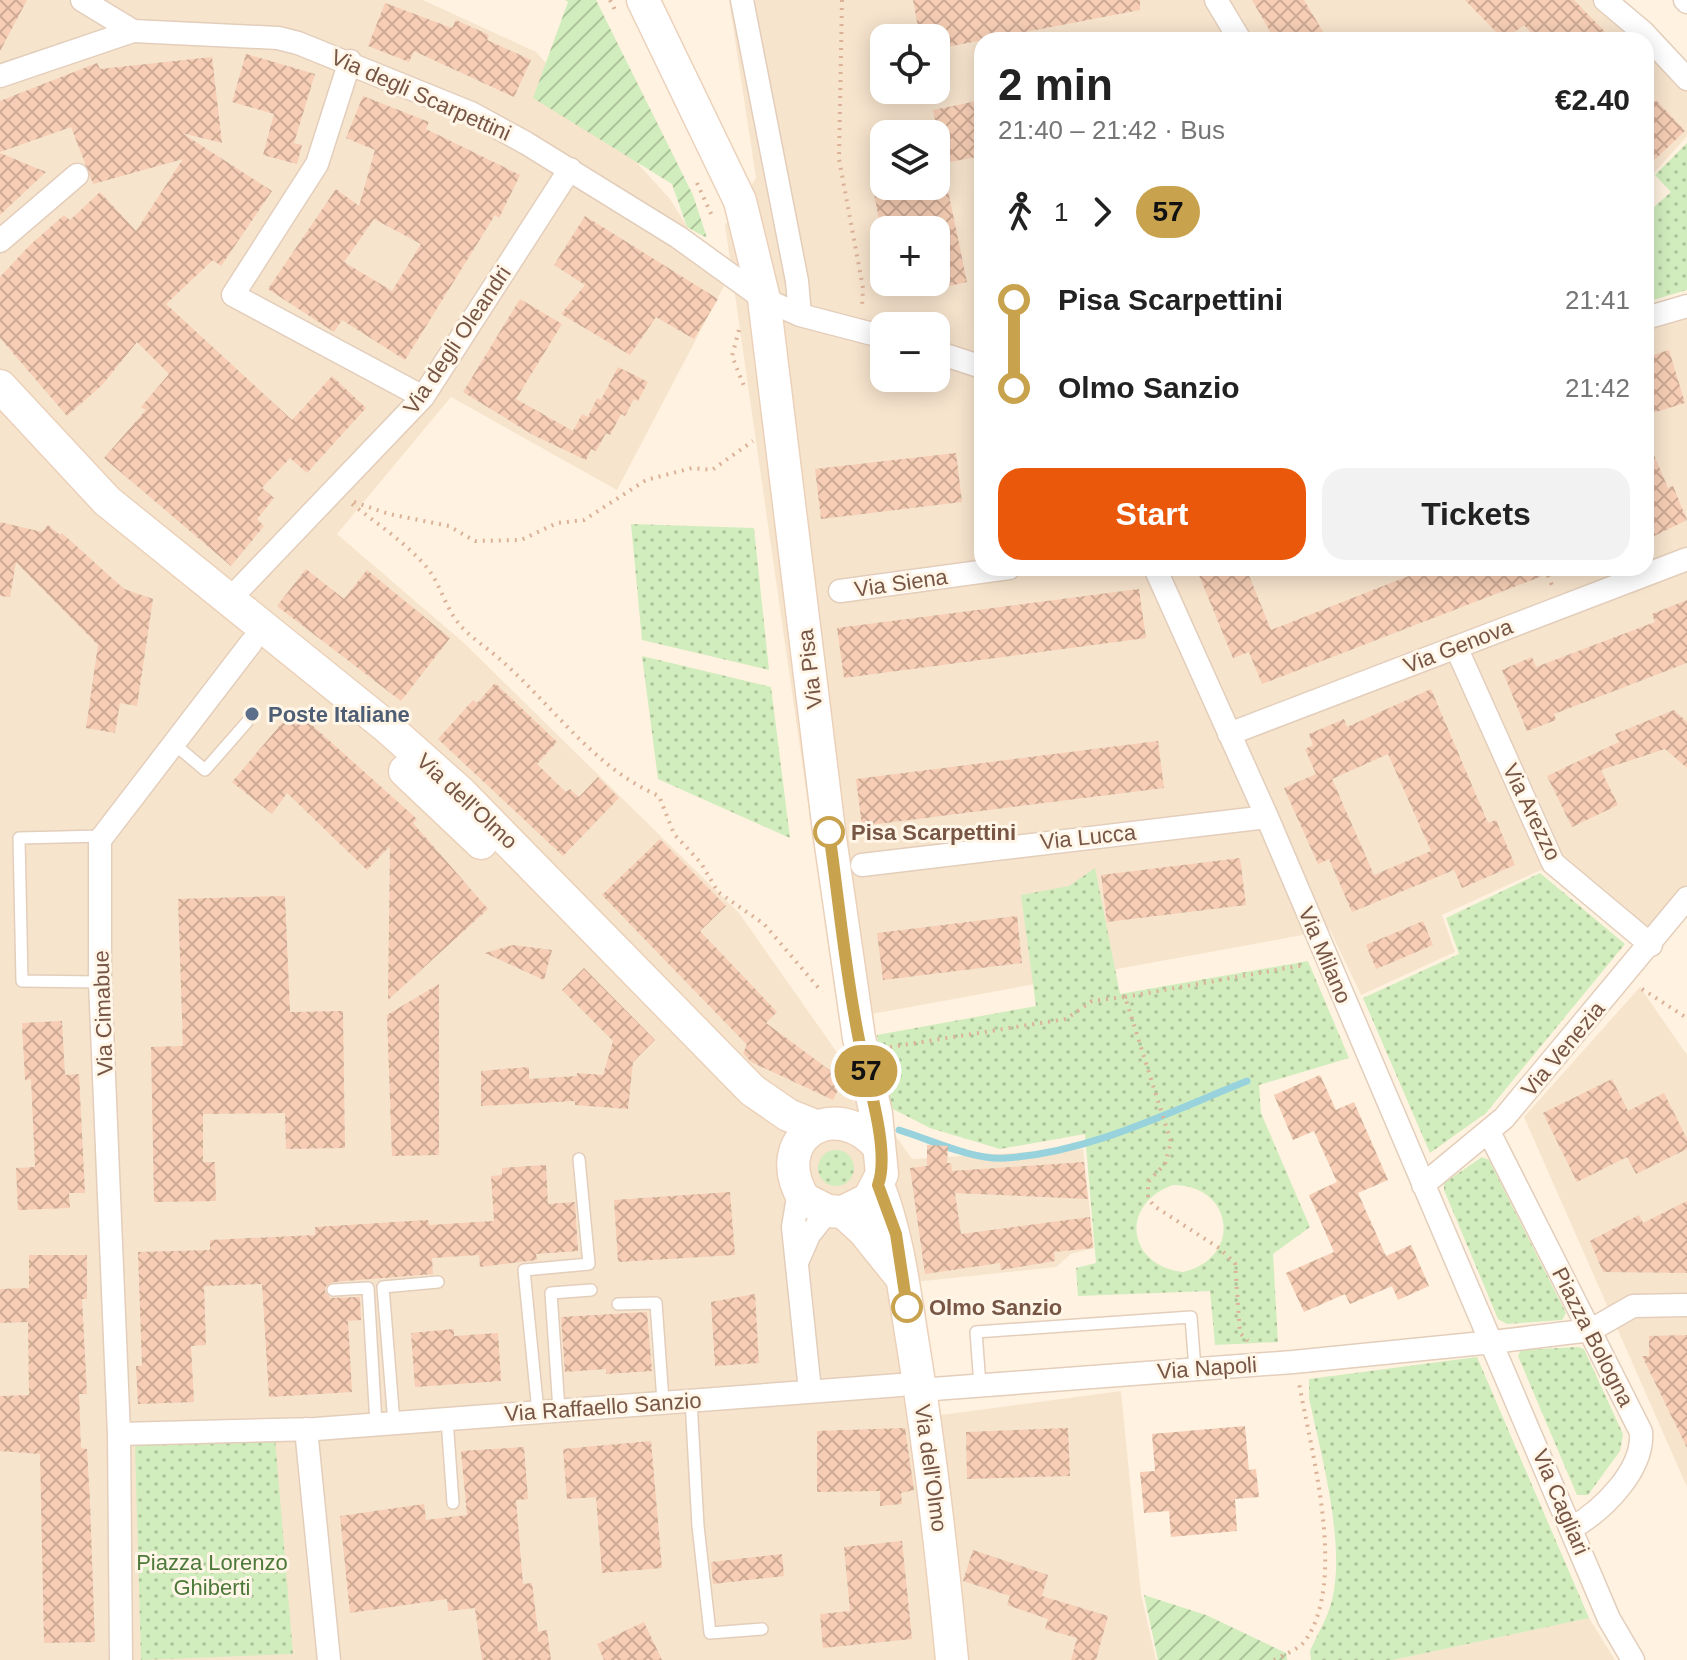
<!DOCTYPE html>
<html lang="en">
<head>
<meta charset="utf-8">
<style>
	body { margin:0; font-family:Helvetica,sans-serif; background:#f2f2f2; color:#222; height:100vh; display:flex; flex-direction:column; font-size:30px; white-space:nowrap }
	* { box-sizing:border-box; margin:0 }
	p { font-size:26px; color:#767676 }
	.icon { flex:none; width:44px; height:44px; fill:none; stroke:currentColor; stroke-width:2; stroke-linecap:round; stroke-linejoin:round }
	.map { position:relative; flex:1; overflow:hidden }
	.sheet { position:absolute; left:974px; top:32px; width:680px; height:544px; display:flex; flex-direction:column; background:#fff; border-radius:24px; box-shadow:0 4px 20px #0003 }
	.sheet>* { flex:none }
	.badge { padding:0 16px; border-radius:26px; font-size:28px; line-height:52px }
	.tools { position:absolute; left:870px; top:24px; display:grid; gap:16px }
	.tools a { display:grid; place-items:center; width:80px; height:80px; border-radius:16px; background:#fff; box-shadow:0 4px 20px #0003; font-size:40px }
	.map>.badge { position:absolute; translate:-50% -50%; box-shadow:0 0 0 4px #fff }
	.legs { display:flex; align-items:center; gap:12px; height:88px; padding:0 24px; font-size:26px }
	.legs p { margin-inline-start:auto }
	.summary { display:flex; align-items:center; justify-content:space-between; height:136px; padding:0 24px }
	h1 { font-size:44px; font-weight:700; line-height:60px }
	.button { display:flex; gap:16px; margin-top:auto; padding:16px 24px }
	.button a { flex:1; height:92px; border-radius:24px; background:#ea580c; color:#fff; font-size:32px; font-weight:700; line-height:92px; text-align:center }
	.button a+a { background:#f2f2f2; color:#222 }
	ul { padding:0 24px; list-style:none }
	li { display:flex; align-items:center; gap:28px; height:88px; font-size:30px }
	li i { display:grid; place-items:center; width:12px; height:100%; margin:0 10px; background:currentColor }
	li i::after { content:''; width:20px; height:20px; margin:-10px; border:6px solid; border-radius:50%; background:#fff }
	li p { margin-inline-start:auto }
	li:first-child i { background:linear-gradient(#0000 50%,currentColor 0) }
	li:last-child i { background:linear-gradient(currentColor 50%,#0000 0) }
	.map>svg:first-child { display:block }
</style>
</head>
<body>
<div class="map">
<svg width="1687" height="1660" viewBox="0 0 1687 1660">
	<defs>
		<pattern id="grass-dots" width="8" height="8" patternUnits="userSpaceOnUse" patternTransform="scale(2)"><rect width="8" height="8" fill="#d1edbd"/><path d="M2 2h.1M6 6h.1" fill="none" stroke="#aec39b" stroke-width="1.8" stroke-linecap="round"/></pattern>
		<pattern id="garden-furrows" width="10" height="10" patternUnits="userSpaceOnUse" patternTransform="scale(2)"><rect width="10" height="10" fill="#d1edbd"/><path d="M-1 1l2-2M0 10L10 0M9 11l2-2" fill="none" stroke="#aec39b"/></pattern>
		<pattern id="building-cross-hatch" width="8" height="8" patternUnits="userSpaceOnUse" patternTransform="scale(2)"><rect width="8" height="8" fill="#f7ceb5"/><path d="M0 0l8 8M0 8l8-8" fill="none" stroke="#cdaa95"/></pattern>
	</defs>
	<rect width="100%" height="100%" fill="#fff2e0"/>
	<path fill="#f7e4cd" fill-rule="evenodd" d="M0 0H423L536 52 670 199 724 286 617 490 451 397 337 534 464 643 739 913 912 1159 1083 1149 1094 1248 1071 1254 1056 1267 914 1282 933 1416 1121 1391 1141 1594 1156 1660H0Z
		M729 0H1605L1687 63V136L1646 182V40H982V568H1646V329L1687 316V906L1646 955 1541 870 1442 915 1455 952 1361 995 1330 930 839 1020 725 225 756 178ZM884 38H936V90H884ZM884 134H936V186H884ZM884 230H936V282H884ZM884 326H936V378H884Z
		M1640 987 1687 1055V1487L1524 1117Z
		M1589 1618 1615 1660H1393Z"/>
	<path fill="url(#grass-dots)" fill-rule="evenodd" d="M1687 143V290L1646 302V214L1671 192 1655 175Z
		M631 524 754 528 769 670 642 640Z
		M642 656 771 687 790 838 658 779Z
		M1095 868 1120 994 1308 961 1349 1058 1259 1085 1261 1113 1310 1227 1273 1254 1278 1342 1215 1345 1210 1291 1078 1296 1076 1268 1096 1263 1085 1134 1000 1149 930 1128 885 1105 877 1035 1036 1006 1021 895 1069 886ZM1173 1185C1234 1185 1243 1258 1183 1272 1127 1266 1119 1204 1173 1185Z
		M1540 873 1625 944 1486 1113 1430 1153 1363 998 1459 954 1446 918Z
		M818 1168a18 18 0 1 1 36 0a18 18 0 1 1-36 0Z
		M1482 1157 1489 1160 1566 1313 1562 1320 1507 1324 1498 1319 1444 1190V1183Z
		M1578 1347 1584 1349 1623 1434 1620 1451 1588 1495H1577L1518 1356 1521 1350Z
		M1477 1357 1589 1618 1393 1660H1311L1310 1651C1317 1635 1328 1617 1332 1600 1346 1544 1321 1454 1309 1398V1379Z
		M275 1438 293 1654 141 1660 135 1443Z"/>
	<path fill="url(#garden-furrows)" d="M565 0H596L693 195 707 238 687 227 672 184 533 98 568 2Z
		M1144 1595 1206 1615 1286 1653 1287 1660H1158Z"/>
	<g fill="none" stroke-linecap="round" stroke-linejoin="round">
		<path stroke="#98d3dd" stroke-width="7" d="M899 1130C932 1140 971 1160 1006 1158 1091 1152 1169 1112 1247 1081"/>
	</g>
	<path fill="url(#building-cross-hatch)" fill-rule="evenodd" d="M0 0H27L0 51Z
		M913 0H1140V10L936 49V38H920Z
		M1252 0H1304L1328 40H1275Z
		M1465 0H1574L1613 40H1538L1524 25 1504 40Z
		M385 3 452 28 456 20 489 35 487 40 531 60 514 97 414 51 409 62 368 46Z
		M246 54 315 74 294 143 302 145 297 164 263 155 274 114 232 102Z
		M212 57 222 143 182 133 272 191 221 266 213 260 166 304 292 420 332 376 366 408 307 473 290 458 262 488 274 498 257 519 264 526 231 566 104 458 146 410 141 407 169 374 137 342 102 385 67 416 0 338V277L29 246 64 215 70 220 100 192 136 231 183 159 93 184 71 127 0 152V101L97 63 100 69Z
		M363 96 429 122 426 129 520 175 499 218 495 215 405 360 342 320 334 332 268 289 336 189 359 206 375 150 346 138ZM374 219 421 244 392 291 344 262Z
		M982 100V156L944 163 933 110Z
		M1656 100 1685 131 1646 168V110Z
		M0 153 46 172 0 215Z
		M909 186H947L967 282 936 289V230H881L874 193Z
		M585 216 718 299 694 339 656 317 630 355 561 314 585 285 554 265Z
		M520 299 562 324 516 399 573 431 582 414 588 417 597 398 601 400 618 367 648 382 638 401 634 399 625 416 621 414 610 435 606 433 596 451 591 449 586 460 533 435 463 392Z
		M1669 350 1685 403 1646 415V357Z
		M1646 436 1668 488 1673 486 1687 520 1646 540Z
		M956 453 962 502 821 519 815 469Z
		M0 522 42 532 48 525 60 535 62 533 124 589 153 599 137 706 120 703 115 733 86 728 98 645 16 562 10 597 0 596Z
		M1196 568H1246L1271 630 1429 568 1558 570 1262 684 1249 652 1233 658Z
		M306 569 344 599 367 570 450 638 401 701 277 606Z
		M1139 589 1146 638 844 678 837 628Z
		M1687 600V663L1554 714 1556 720 1527 731 1502 670 1532 657 1536 667 1655 622 1652 614Z
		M495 683 557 742 537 764 566 792 570 789 579 797 598 777 619 798 563 856 438 739 473 700 477 703Z
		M1431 689 1488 823 1496 820 1515 865 1462 888 1454 870 1352 912 1329 859 1318 864 1284 788 1316 774 1305 749 1313 745 1309 734 1344 719 1347 727ZM1388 754 1431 851 1374 875 1332 779Z
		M294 709 417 819 413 823 488 909 388 1000 390 846 367 870 287 793 272 814 232 782Z
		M1674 710 1687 722V768L1665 749 1601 770 1618 805 1572 827 1547 776 1619 742 1615 734Z
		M1158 741 1164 788 862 826 856 779Z
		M660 839 726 906 700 931 777 1012 766 1023 843 1080 833 1100 751 1062 743 1053 747 1045 602 895Z
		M1240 858 1246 905 1107 922 1101 875Z
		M285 896 290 1012 343 1011 345 1148 286 1149 285 1113 203 1114V1162H215L216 1201 154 1202 151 1047 183 1046 178 899Z
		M1017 916 1022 963 883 980 877 933Z
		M1423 921 1433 945 1376 969 1366 945Z
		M513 945 552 950 544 980 485 953Z
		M584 968 655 1040 633 1062 628 1109 575 1105V1101L481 1106V1071L529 1067V1079L577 1076V1073L603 1075 613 1041 562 990Z
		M439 984V1155L392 1156 387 1015Z
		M62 1021 65 1075 79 1074 85 1193H69L70 1208 18 1210 16 1168 35 1167 31 1079 25 1080 22 1023Z
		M1320 1075 1336 1110 1354 1102 1388 1180 1358 1193 1386 1256 1411 1245 1429 1286 1398 1300 1392 1286 1350 1304 1345 1294 1304 1312 1286 1273 1334 1252 1309 1195 1337 1182 1314 1131 1293 1140 1274 1095Z
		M1612 1079 1628 1111 1664 1093 1687 1139V1149L1636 1174 1627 1157 1577 1182 1543 1113Z
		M927 1145 948 1146 947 1163H951L952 1171 1084 1162 1088 1199 955 1193 961 1234 1090 1217 1093 1248 1054 1252 1055 1261 1001 1270 1000 1263 925 1274 910 1168 927 1166Z
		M546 1165 548 1204 575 1202 578 1251 536 1254 537 1260 480 1267 479 1255 432 1258 433 1274 333 1282 326 1286 325 1291 330 1298 360 1297 361 1320 348 1321 352 1392 269 1397 262 1284 204 1286 206 1345 191 1346 194 1402 138 1404 136 1366H142L138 1252 210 1250V1240L315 1235V1227L428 1220 429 1225 494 1221 491 1176 502 1175V1168Z
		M730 1192 735 1255 618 1262 614 1200Z
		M1687 1201V1273L1603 1272 1590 1241 1639 1215 1643 1223Z
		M29 1255H87V1299H82L87 1394H79L81 1448 87 1449 90 1503 95 1642 44 1643 40 1454 0 1451V1396L29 1395 28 1322 0 1323V1289L29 1288Z
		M755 1294 759 1363 715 1366 711 1302Z
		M647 1312 652 1371 606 1374V1369L565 1372 561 1317Z
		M454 1329V1336L498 1333 501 1381 415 1387 411 1333Z
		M1687 1335V1448L1642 1356H1649V1336Z
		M1245 1426 1249 1470 1256 1469 1259 1497 1235 1499 1237 1531 1171 1537 1169 1511 1144 1513 1140 1472 1155 1471 1152 1434Z
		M905 1428 914 1490 901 1493 902 1504 880 1506V1491L817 1492V1431Z
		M1068 1428 1070 1476 967 1479 966 1432Z
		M651 1441 662 1568 602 1573 596 1497 567 1499 563 1449Z
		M524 1447 528 1499 516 1500 523 1584 532 1583 538 1632 547 1630 551 1660H482L475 1608 448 1611 447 1599 350 1613 340 1516 424 1504 426 1520 467 1515 461 1451Z
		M902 1541 912 1639 823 1648 820 1614 850 1611 844 1547Z
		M973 1550 1048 1575 1042 1596 1108 1616 1096 1660H1071L1077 1638 1045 1629 1048 1619 1007 1605 1010 1596 963 1581Z
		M782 1554 784 1576 713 1584 711 1562Z
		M644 1622 662 1660H604L597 1644Z"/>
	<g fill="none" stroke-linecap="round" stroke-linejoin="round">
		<defs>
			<path id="lane" d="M173 743 205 770 247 722
				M100 982 22 981 19 838 102 836
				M333 1290 368 1288 376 1424
				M618 1304 656 1303 663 1401
				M980 1385 976 1332 1191 1317 1195 1369
				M691 1400 698 1526 710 1633 762 1629
				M559 1410 551 1293 591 1290
				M538 1412 524 1270 589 1264 579 1159
				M447 1419 453 1503
				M394 1423 383 1287 438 1282"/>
			<path id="street" d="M82 0 133 31
				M742 0 797 281 800 315
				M1216 0 1240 40
				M1605 0 1643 32 1687 79
				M1685 0 1687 2
				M350 61 317 164 233 295 423 397
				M0 76 133 31 278 38 298 43 471 113 526 143 678 237 764 299 800 315 884 337
				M0 241 77 175
				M1646 318 1687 306
				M936 352 982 367
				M1155 568 1267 817 1609 1619 1633 1660
				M840 591 1009 568
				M228 601 423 397 570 169
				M1456 647 1553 863 1651 945
				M1229 734 1687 559
				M862 865 1267 817
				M1489 1132 1641 1432C1644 1470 1603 1510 1572 1528
				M1423 1185 1504 1118 1687 898
				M799 1191 793 1227 810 1391
				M798 1260 809 1235 828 1211
				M920 1390 1293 1362 1493 1342 1591 1330 1633 1306 1687 1305
				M306 1429 329 1660
				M119 1434 100 982V840L251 643
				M121 1660 119 1434 316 1429 900 1385"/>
			<path id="secondary" d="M643 0 740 201 764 299 829 831 859 1038 876 1114 882 1174 869 1199 843 1212 828 1211 804 1199C767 1139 834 1094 879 1147
				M0 386 107 501 387 727 460 792 752 1090 788 1115 818 1127
				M405 771 481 843
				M878 1185C898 1236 904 1290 913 1345 930 1450 942 1554 952 1660
				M843 1212 864 1231 901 1277"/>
		</defs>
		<use href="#lane" stroke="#e3cebb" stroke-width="14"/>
		<use href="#street" stroke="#e3cebb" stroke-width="25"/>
		<use href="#secondary" stroke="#ebd1ba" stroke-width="35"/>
		<path stroke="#dbb198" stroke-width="4" stroke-dasharray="2 6" stroke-linecap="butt" d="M610 0 616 12
			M842 0 839 159 863 288 862 307
			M697 183 713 218
			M739 330 732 356 744 386
			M354 502 389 514 449 526 475 541 521 540 557 523 584 520 646 480 692 468 712 470 753 441
			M352 504C376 523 402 540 423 563 441 582 443 605 460 625 472 639 489 649 502 661 553 706 594 768 659 796L674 834 701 863 718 892 764 924 822 992
			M1545 568 1553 588
			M1642 989 1687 1018
			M1125 997 1304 965
			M890 1047 1066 1019 1092 1001 1125 997 1171 1142 1165 1164 1148 1182V1198L1154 1206 1219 1248 1235 1263 1240 1333 1248 1341
			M1274 1660C1283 1655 1299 1649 1305 1641 1348 1581 1311 1451 1299 1383"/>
		<use href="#lane" stroke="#fff" stroke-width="11"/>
		<use href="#street" stroke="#fff" stroke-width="22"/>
		<use href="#secondary" stroke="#fff" stroke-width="32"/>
	</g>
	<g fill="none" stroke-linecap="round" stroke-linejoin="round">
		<defs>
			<path id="line-1" d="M829 832C839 901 845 971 859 1040 866 1077 891 1150 878 1185L896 1234 907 1307"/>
		</defs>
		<use href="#line-1" stroke="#fff" stroke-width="18"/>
		<use href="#line-1" stroke="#c8a24d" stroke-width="12"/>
	</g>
	<circle fill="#5c6f8a" stroke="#fff6e8" stroke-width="3" cx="252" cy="714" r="8"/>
	<g fill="#fff" stroke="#c8a24d" stroke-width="4">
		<circle cx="829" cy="832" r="14"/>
		<circle cx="907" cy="1307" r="14"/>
	</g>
	<g text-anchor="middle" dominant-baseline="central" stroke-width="6" stroke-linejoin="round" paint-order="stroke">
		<g font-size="22" fill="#785645" stroke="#fff6e8">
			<text transform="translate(421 95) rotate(24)">Via degli Scarpettini</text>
			<text transform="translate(457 340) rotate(-56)">Via degli Oleandri</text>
			<text transform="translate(901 583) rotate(-8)">Via Siena</text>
			<text transform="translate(1458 646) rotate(-21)">Via Genova</text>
			<text transform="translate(810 669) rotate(-97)">Via Pisa</text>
			<text transform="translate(467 801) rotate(43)">Via dell'Olmo</text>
			<text transform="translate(1532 812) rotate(64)">Via Arezzo</text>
			<text transform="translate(1088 837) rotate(-6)">Via Lucca</text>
			<text transform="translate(1325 955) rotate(67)">Via Milano</text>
			<text transform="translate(103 1013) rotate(-92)">Via Cimabue</text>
			<text transform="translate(1563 1049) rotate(-50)">Via Venezia</text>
			<text transform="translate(1593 1337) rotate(63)">Piazza Bologna</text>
			<text transform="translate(1207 1368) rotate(-4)">Via Napoli</text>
			<text transform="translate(603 1407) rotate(-4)">Via Raffaello Sanzio</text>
			<text transform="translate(931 1468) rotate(82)">Via dell'Olmo</text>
			<text transform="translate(1561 1502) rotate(67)">Via Cagliari</text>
		</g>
		<g font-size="22" font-weight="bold" fill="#4e5e75" stroke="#fff6e8" text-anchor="start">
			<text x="268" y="714">Poste Italiane</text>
		</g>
		<g font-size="22" font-weight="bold" fill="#785645" stroke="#fff6e8" text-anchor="start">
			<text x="851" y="832">Pisa Scarpettini</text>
			<text x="929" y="1307">Olmo Sanzio</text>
		</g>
		<g font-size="22" fill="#4c7939" stroke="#fff6e8">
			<text x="212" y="1562">Piazza Lorenzo<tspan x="212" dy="25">Ghiberti</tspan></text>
		</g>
	</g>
</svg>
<div class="tools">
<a><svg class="icon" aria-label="locate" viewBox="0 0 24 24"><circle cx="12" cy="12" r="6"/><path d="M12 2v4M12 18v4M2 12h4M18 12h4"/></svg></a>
<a><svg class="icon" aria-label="layers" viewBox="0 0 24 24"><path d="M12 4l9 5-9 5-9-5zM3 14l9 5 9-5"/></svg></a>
<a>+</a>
<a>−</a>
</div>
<b class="badge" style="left:866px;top:1071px;background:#c8a24d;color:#111">57</b>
<section class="sheet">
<div class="summary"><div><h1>2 min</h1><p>21:40 – 21:42 · Bus</p></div><b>€2.40</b></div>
<div class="legs"><svg class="icon" aria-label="walk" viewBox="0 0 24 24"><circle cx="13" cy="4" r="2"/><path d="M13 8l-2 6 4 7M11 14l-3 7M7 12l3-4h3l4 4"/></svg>1<svg class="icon" aria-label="forward" viewBox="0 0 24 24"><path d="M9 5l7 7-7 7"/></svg><b class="badge" style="background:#c8a24d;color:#111">57</b></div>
<ul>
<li><i style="color:#c8a24d"></i><b>Pisa Scarpettini</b><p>21:41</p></li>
<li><i style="color:#c8a24d"></i><b>Olmo Sanzio</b><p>21:42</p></li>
</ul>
<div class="button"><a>Start</a><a>Tickets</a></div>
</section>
</div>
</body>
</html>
